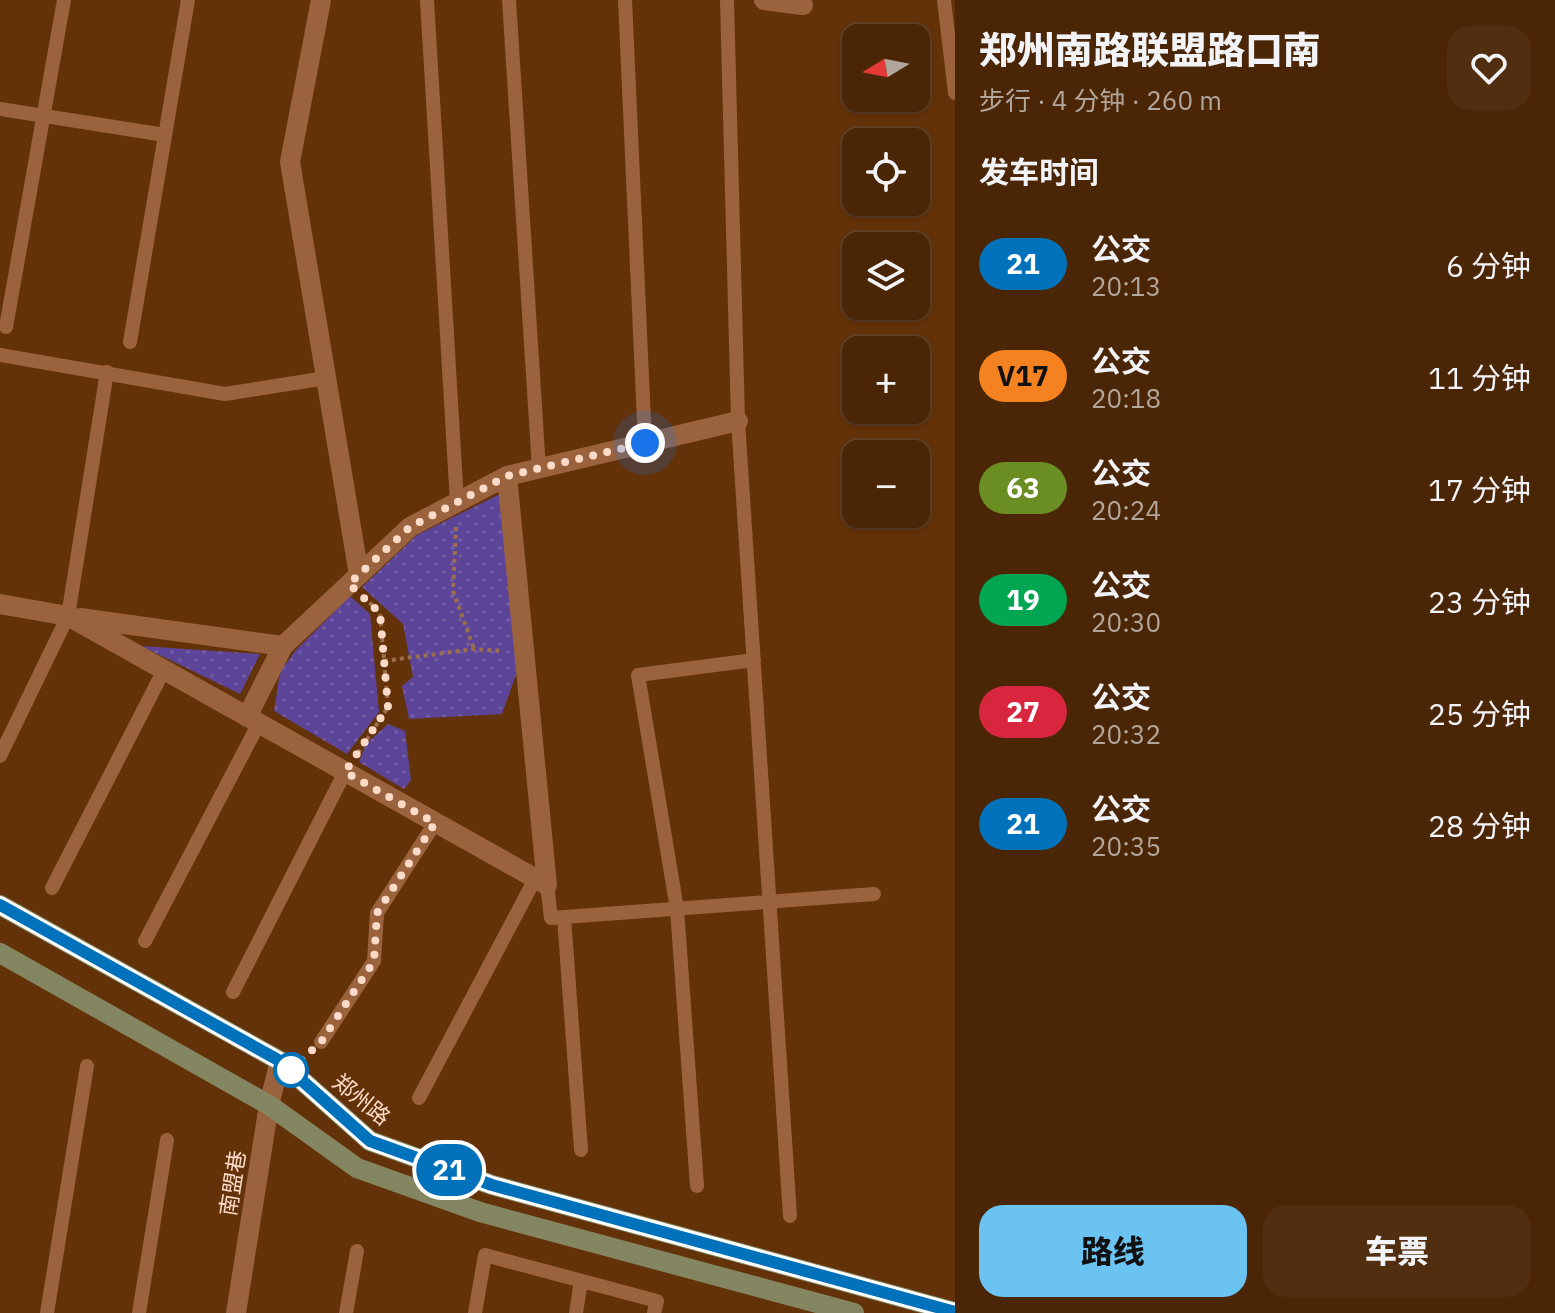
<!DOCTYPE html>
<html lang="zh">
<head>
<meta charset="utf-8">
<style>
	body { margin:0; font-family:"IBM Plex Sans","Noto Sans SC",sans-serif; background:#522e10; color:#f1f3f6; height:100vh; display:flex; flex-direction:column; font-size:30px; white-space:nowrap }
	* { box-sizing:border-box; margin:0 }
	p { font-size:26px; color:#b2a59b }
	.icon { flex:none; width:44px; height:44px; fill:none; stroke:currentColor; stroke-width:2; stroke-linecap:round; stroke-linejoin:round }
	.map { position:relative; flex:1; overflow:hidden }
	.sheet { display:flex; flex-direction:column; background:#4b2606; width:600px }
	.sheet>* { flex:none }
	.badge { padding:0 16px; border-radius:26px; font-size:28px; line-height:52px }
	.needle { width:52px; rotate:260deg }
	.buttons { position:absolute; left:842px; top:24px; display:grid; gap:16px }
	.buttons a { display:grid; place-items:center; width:88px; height:88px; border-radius:16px; background:#4b2606; box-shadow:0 2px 6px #0004,0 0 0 2px #624328; font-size:40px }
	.you { position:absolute; width:40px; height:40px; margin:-20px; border:6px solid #fff; border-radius:50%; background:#1a73e8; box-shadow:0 0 0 12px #1a73e833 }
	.map>.badge { position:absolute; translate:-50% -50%; box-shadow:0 0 0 4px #fff }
	h2 { padding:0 24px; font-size:30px; line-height:72px }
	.round { display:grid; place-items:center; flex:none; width:84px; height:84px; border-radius:24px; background:#522e10 }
	.head { display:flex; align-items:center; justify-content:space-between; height:136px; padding:0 24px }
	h1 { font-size:38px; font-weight:800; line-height:60px }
	.primary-button { display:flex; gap:16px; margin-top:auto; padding:16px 24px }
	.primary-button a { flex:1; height:92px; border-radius:24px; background:#6bc3f2; color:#111; font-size:32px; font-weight:800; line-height:92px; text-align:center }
	.primary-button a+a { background:#522e10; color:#f1f3f6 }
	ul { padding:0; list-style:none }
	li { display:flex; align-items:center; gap:24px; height:112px; padding:0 24px }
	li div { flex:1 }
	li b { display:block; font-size:30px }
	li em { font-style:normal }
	li .badge { min-width:88px; font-weight:700; text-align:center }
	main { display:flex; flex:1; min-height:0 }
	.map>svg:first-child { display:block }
</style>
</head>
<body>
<main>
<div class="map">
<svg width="955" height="1313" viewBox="0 0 955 1313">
	<defs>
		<pattern id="grass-dots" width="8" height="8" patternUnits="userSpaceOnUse" patternTransform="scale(2)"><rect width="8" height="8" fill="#5c4498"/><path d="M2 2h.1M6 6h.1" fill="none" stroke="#745ea5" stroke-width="1.8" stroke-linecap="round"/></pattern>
	</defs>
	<rect width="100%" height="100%" fill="#643208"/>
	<path fill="url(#grass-dots)" d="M502 493 520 663 502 714 409 719 402 686 413 677 403 624 362 587 417 535Z
		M350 596 370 614 379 712 347 754 274 711 280 672 295 651Z
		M141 646 260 654 240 694Z
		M388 724 405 731 411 780 404 789 359 762 366 744Z"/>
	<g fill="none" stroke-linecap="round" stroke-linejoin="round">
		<path stroke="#9b6f4d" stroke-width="4" stroke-dasharray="4 4" stroke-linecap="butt" d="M456 527 453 591 474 649
			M384 661 474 649 501 651
			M358 753 388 707 380 613 365 598"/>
		<path stroke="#9a633d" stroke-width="14" d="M427 0 457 502
			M509 0 539 469
			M625 0 645 443
			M727 0 738 421 790 1216
			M944 0 955 93
			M0 109 165 135
			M6 327 64 0
			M130 342 188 0
			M0 355 225 394 326 378
			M0 756 68 616 107 372
			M547 885 551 918 874 894
			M52 888 164 670
			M564 917 581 1150
			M145 941 259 723
			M233 992 345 772
			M321 1042 374 961 377 913 435 823
			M419 1098 535 879
			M697 1186 677 909 638 675 754 660
			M47 1313 87 1066
			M139 1313 167 1140
			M346 1313 357 1251
			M475 1313 485 1255 657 1301 654 1313
			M576 1313 581 1281"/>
		<path stroke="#9a633d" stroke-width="20" d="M321 0 290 162 359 575
			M764 0 803 5
			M0 604 68 616 547 885 507 476
			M80 618 283 646
			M247 717 283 646 410 527 507 476 738 421
			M236 1313 269 1105 280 1061"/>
		<path stroke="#838661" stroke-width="20" d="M0 905 280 1061 370 1141 492 1185 955 1312
			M0 953 269 1105 357 1168 480 1212 854 1313"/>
	</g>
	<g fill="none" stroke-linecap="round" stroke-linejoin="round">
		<defs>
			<path id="line" d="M0 905 280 1061 370 1141 492 1185 955 1312"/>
		</defs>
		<use href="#line" stroke="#fff" stroke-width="18"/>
		<use href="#line" stroke="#0072bc" stroke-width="12"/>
		<path stroke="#fbdbc8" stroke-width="8" stroke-dasharray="0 14.4" d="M291 1070 321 1042 374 961 377 913 435 823 345 772 388 707 380 613 349 584 410 527 507 476 645 443"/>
	</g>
	<circle fill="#fff" stroke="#0072bc" stroke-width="4" cx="291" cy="1070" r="16"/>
	<g text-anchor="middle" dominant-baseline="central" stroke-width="7" stroke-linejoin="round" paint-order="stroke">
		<g font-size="22" fill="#fbdbc8" stroke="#643208">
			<text transform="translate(362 1099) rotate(39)">郑州路</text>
			<text transform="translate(232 1183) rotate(-81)">南盟巷</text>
		</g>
	</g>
</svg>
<div class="buttons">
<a><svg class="needle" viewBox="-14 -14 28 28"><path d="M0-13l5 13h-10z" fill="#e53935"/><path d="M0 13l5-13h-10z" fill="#b2a59b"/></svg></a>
<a><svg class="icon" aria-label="locate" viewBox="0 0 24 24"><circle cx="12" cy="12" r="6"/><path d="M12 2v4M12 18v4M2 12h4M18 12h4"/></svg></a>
<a><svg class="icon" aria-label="layers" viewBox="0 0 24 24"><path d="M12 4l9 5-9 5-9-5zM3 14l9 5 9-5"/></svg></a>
<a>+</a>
<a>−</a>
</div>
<div class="you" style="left:645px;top:443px"></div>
<b class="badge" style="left:449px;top:1170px;background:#0072bc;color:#fff">21</b>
</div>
<section class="sheet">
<div class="head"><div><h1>郑州南路联盟路口南</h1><p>步行 · 4 分钟 · 260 m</p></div><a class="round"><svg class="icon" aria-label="heart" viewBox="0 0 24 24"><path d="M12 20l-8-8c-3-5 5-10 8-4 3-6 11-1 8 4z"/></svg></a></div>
<h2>发车时间</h2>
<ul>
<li><span class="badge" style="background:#0072bc;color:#fff">21</span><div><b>公交</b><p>20:13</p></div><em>6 分钟</em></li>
<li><span class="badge" style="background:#f58220;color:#111">V17</span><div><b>公交</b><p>20:18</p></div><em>11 分钟</em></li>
<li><span class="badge" style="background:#6b8e23;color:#fff">63</span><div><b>公交</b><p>20:24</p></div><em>17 分钟</em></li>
<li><span class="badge" style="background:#00a651;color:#fff">19</span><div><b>公交</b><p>20:30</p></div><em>23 分钟</em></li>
<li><span class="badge" style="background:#d7263d;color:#fff">27</span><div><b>公交</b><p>20:32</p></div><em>25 分钟</em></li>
<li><span class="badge" style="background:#0072bc;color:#fff">21</span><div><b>公交</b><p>20:35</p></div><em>28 分钟</em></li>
</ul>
<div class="primary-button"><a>路线</a><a>车票</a></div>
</section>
</main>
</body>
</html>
